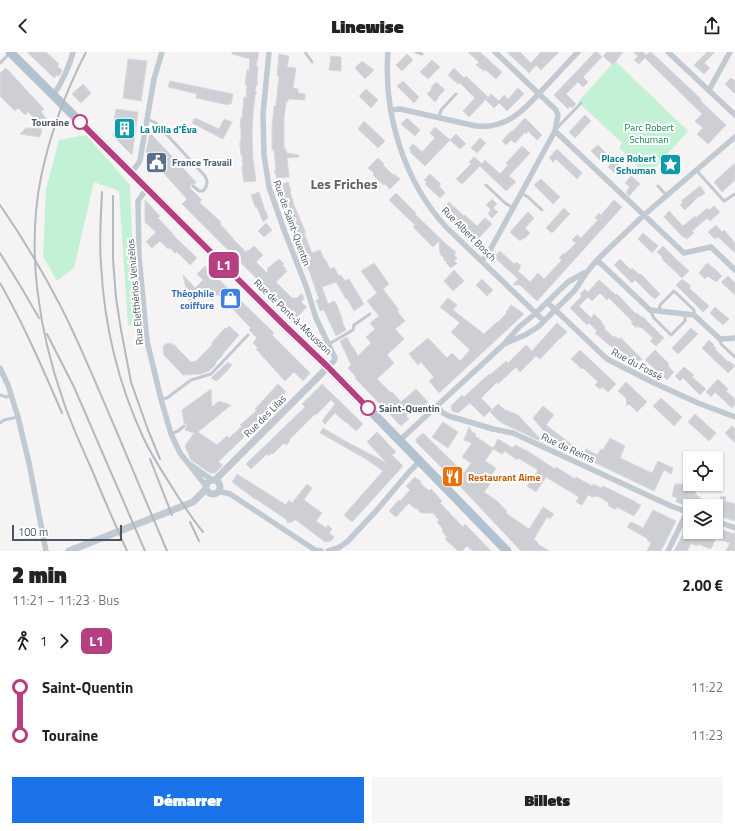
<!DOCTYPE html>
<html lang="fr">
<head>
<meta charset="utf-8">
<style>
	body { margin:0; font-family:"Titillium Web",sans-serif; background:#f6f6f6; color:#222; height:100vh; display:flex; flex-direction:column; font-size:15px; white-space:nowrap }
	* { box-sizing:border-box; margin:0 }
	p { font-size:13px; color:#767676 }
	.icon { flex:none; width:22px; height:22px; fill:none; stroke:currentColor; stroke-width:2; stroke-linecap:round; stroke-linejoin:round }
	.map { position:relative; height:499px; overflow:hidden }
	.details { display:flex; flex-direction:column; background:#fff; flex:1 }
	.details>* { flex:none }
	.badge { padding:0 8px; border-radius:6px; font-size:14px; line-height:26px }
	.controls { position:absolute; left:683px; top:399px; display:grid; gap:8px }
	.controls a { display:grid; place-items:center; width:40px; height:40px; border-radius:0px; background:#fff; box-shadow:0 1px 3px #0004; font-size:20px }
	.scale { position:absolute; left:12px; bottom:10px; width:110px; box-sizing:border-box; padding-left:4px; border:2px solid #4a5661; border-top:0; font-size:11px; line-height:14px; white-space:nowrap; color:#4a5661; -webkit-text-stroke:3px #fff; paint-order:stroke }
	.map>.badge { position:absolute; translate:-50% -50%; box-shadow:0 0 0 2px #fff }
	.legs { display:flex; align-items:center; gap:6px; height:44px; padding:0 12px; font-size:13px }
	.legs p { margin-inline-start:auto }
	.headline { display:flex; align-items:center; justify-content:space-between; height:68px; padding:0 12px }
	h1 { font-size:22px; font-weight:800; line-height:30px }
	.cta { display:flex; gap:8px; margin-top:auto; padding:8px 12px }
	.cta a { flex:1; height:46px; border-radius:0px; background:#1a73e8; color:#fff; font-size:16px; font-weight:800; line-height:46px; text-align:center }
	.cta a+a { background:#f6f6f6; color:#222 }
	ul { padding:0 12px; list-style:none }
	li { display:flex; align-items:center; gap:14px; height:48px; font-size:15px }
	li i { display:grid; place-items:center; width:6px; height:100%; margin:0 5px; background:currentColor }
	li i::after { content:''; width:10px; height:10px; margin:-5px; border:3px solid; border-radius:50%; background:#fff }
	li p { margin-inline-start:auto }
	li:first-child i { background:linear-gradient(#0000 50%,currentColor 0) }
	li:last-child i { background:linear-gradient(currentColor 50%,#0000 0) }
	header { display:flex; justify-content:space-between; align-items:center; height:52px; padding:0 12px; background:#fff; font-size:18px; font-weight:800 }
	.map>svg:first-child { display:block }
</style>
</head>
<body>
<header><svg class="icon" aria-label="back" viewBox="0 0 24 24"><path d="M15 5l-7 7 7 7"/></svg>Linewise<svg class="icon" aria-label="share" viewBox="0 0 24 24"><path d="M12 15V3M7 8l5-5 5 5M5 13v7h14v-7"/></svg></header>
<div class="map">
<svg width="735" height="499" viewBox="0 0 735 499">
	<rect width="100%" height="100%" fill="#f5f3f3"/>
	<path fill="#c3f1d5" d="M615 9 688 79 648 124 619 96 622 91 578 50Z
		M86 83 130 133 133 207 141 265 128 274 119 139 94 130 74 216 57 229 43 204 46 137 59 88Z"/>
	<path fill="#cdcfd5" stroke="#d7d9de" d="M27 0H46L59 12 57 14 62 18 60 23 59 24 57 23 54 26Z
		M232 0H259L256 14 258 15 257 29 258 31 256 34 255 39 257 41 255 43 253 62 252 83 253 107 256 129 244 130 242 117V114H243L242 103H241L240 94V95V89H241V77L240 76 241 66H242L244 45 246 46 247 33H245L247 18 249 19 250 7 232 2Z
		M468 0H480L502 20 496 27 486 18 484 19 476 13 479 10Z
		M507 0H520L531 11 541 0H559L541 18 536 13 529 21Z
		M595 0H597L602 5 583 25 588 30 583 35 578 30 566 42 576 52 572 56 570 54 568 57 554 43Z
		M607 0H623L613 13 603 4Z
		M633 0H643L646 3 650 0H651L701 47 700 48 705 53 726 73 708 92 697 82 703 76 695 69 702 62 645 6 639 12 634 8 638 4Z
		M707 0H715L704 11 710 16 704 22 694 13Z
		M279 2 289 4 287 15 296 16 293 36 298 37V41L305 42V48L288 47V50H286L284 66V97H286V101L299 103V105L287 106 289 125 277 126 274 118H276L274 98H272V76L274 54H276L279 24H277Z
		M407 2 413 8 402 19 396 13Z
		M331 4 341 5V19L329 18Z
		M128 7 147 9 141 49 123 46Z
		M432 8 440 15 428 27 420 20Z
		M362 9 374 18 365 27 355 16Z
		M6 16 44 57 41 60 46 66 43 75 28 60 25 63 18 56 15 59 0 44V21Z
		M454 16 464 26 466 24 488 45 469 65 463 59 475 46 460 31 458 32 448 23Z
		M731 26 735 29V42L725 32Z
		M170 29 233 42 231 52H228V53L196 46 197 42 168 35Z
		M403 29 419 45 414 51 397 34Z
		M436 30 445 38 438 45H439L435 50 427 42 432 37 431 36Z
		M83 32 91 41 81 51 72 42Z
		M518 36 524 42 507 59 499 51 494 56 486 48 491 42 499 49 504 43 508 47Z
		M366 37 378 48 371 56 359 44Z
		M116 57 138 60 132 103 113 84 116 70H114Z
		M585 63 591 69 575 86 569 80Z
		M195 66 219 77 224 67 232 70 223 87 192 71Z
		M407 66 420 78 415 84 401 72Z
		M525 66 542 83 537 88 528 79 526 82 525 80 515 91 511 88 506 93 502 89 511 79 512 80Z
		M364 69 385 89 378 96 358 77Z
		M435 75 450 88 425 114 410 100 411 99 409 96 413 92 422 100 435 86 430 81Z
		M26 76 42 77 40 85 20 82Z
		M150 81 196 130 195 132H191L190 136 202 148 199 150 221 170 220 172 233 186H232L246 200 247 198 248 199 254 194 263 203 256 210 267 221 268 216 279 207 284 212 282 213 286 217 285 218 287 219 276 230 292 246H297L302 241 304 247 301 250 307 255 296 266 182 152 187 147 151 107 152 106 146 100Z
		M456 82 466 92 460 97 450 88Z
		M480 86 486 91 477 101 471 96Z
		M598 93 606 101 600 108 591 99Z
		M522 94 530 101 509 124 516 130 506 139 480 114 481 113 462 132 456 127 471 112 469 110 474 105 482 112 485 108 500 122 508 113 506 111Z
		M557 97 582 121 577 127 556 107 553 110 549 106Z
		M378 106 384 112 383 113 393 123 394 122 400 127 390 137 385 132 384 133 378 128 373 123 374 121 368 116Z
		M614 108 623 117 617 123 608 115Z
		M735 111V128L722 140 714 130Z
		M430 122 441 132 439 134 445 141 440 146 425 132 427 130 424 128Z
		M631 124 640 132 629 144 626 140 630 135 625 131Z
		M541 127 560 145 553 152 534 133Z
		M288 130 291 139 290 140 294 153 306 181H304L312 201 320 198 324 207H325L330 217 334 215 339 224 341 223 345 229 349 227 364 252 354 259 347 246 346 247 336 230 322 235 328 252 334 249 337 253 343 270H342L346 278 336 284 324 258 320 259 316 248 319 247 310 221 293 181H292L290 177 292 176 282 147 278 133Z
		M700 134 705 141 700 145 699 144 685 158 680 153 683 151 681 149Z
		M259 140 265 159H266L268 166 263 170 257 155H255L251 143Z
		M396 141 416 161 415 162 447 193 456 200 454 203 457 206 454 209 457 211 451 216 446 211 447 210 443 207 444 206 440 202 439 189 433 195 413 175 415 173 389 148Z
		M492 147 497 152 493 156 498 160 492 166 488 162 491 158 486 153Z
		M145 148 160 164 158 166 173 182V183L197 206 190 213 177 200 175 201 170 196 168 197 160 189 152 196 146 190 156 180 146 171H145Z
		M614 148 622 155 537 249 520 233H513L518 227 494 205 500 199 514 212 517 210 521 214 519 216 520 217 518 219 530 230 538 221 544 227 562 208 559 206 564 201 565 202 576 191 572 188 577 183 581 186 598 168 595 166 599 161 601 163Z
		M449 150 464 164 465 163 477 174 485 166 492 172 476 189 467 181 469 179 452 164 443 155Z
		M714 154 720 160 710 169 707 166 692 179 694 181 687 187 684 185H683L664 165 669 159 683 174 695 164 696 166 707 156 709 158Z
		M564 156 570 162 552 181 546 176Z
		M528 160 534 166 525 176 530 181 524 187 523 186 520 189 510 180Z
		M266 171 272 178 264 185 258 179Z
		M716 173 722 180 724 178 735 191V201L718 185 715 187 708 180Z
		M643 181 658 194 652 201 638 187Z
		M663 194 677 208 689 219 682 226 662 207 663 206 657 200Z
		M620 207 631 218 632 216 640 223 641 222 660 242 655 247 653 245H652L635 228 632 231 614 213Z
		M374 211 389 232 383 237 399 258 397 259 405 269 395 277 404 287 387 303 394 311 377 327 391 341 392 340 401 350 416 337 428 350 418 359 415 355 406 364 409 367 401 374 355 326 356 325 348 316 351 313 340 289 347 285 352 295H353L358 304 371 291 366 285 375 277 370 271 379 264 367 249 377 241 361 219Z
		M707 211 715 217 722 224 716 230 708 224 705 227 699 221Z
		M205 214 274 281 272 283 310 321 303 329 294 320 285 329 256 297 258 296 253 291 257 286 249 278 251 276 218 242 212 248 210 246 208 247 200 239 189 250 183 223 195 236 203 228 197 222Z
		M454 218 464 229 453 239 444 229Z
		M728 224 735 231V243L721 230Z
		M482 227 493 238 487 244 476 233Z
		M682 227 691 234 689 236 709 254 703 260 676 233Z
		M599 228 616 243 617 242 636 262 637 261 641 265 642 264 664 286 656 294 650 289 653 286 641 275 640 276 637 274 636 276 631 271 633 270 609 246 607 248 600 241 592 249 588 245 579 254 591 266 594 262 602 270V271L605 275 604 276 613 285 614 284 619 287 621 286 642 307 636 312 614 293 612 295 609 293 595 281 597 279 589 271 587 273 570 256 582 244 580 242 585 237 588 240Z
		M448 246 457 253 453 258 484 282 497 270V271L507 261 506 260 511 253 524 262 439 341 429 329 434 325 421 310 418 313 409 302 428 286 447 306 452 301 460 309 470 298 451 280 460 271 440 255Z
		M715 255 729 267 723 273 710 261Z
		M557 271 567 280 560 287V286L540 307 536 304 520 320 516 315 498 332 497 330 481 346 492 357 484 365 470 351 458 361 452 359 451 354 462 343 464 345 489 322 490 323 506 309 508 311 526 293 532 299Z
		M229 274 239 283 222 303H223L215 311 216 312 209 319 201 322 183 323 164 303 163 294H165V292L172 291V293H175L176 295 191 310 196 309 212 293 211 292 214 289H213L225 276 226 277Z
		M691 276 698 282 678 302 672 296Z
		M709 288 714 293 713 294 716 296 715 297 728 310 729 309 735 314 728 321 702 296Z
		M580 298 616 332 608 340 602 335 600 337 595 333 598 330 583 316 582 317 571 307Z
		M655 298 669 312 668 314 674 320 667 328 645 308Z
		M228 310 232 313 225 321 217 329 211 326Z
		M684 315 694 323 692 325 706 337 700 343 683 326 680 329 675 324Z
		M718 327 728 337 726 339 735 347V352L732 356 715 340 711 345 706 340Z
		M626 330 647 350 637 360 629 352 627 354 626 346 618 339Z
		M278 332 286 340 283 343 284 344 273 355H272L267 359 262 364 263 365 242 386H243L218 410 223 413 215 421H210L191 408 185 394 194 381 185 378 187 374 186 372 184 371 182 358 211 337 212 355 219 349 231 353 198 380 217 393 227 384 229 386 242 374 240 373 256 359 255 357Z
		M322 332 363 372 356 379 345 369V370L335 361 325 372 322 369 335 352 331 348 316 363 315 362 289 388 290 389 286 393 284 391 273 402 271 401 269 404 267 402 251 417 246 412 305 355 302 352Z
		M661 346 682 365 674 374 653 354Z
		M498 352 506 359V358L518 363 544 391 500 370 490 360Z
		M543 354 554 363 546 373 583 401 586 397 597 403 601 397 603 398 610 386 625 394 620 406 652 421 658 409 673 416 671 422 664 418 654 439 568 398 567 399 560 394 558 397 552 394 553 393 543 385 546 382 533 366Z
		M695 362 716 381 709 389 688 370Z
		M443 370 458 380 448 396 432 385Z
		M732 374 735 377V391L725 381Z
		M469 375 472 380 476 382 475 384 493 396 498 387 513 396 515 393 529 400 555 417 556 415 575 427 576 425 592 434 593 432 601 436 603 434 636 450V451L641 453 634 464 617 455 616 457H614L608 453 609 451 598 444 593 445 588 443 582 453 576 450 579 445 546 425 536 440 527 434 538 418 518 406 517 408 505 399 502 402 493 397 485 409 496 416 487 430 490 432 484 440 497 449 507 459 506 461 510 464 529 477 543 455 554 462 550 467 547 465 534 487 538 491V492L549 499H521L455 429 416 390V387L423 381 464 421 471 411 462 405 472 391 464 388Z
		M323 376 352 393H353L387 411 367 390 377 380 396 400 392 403 403 414 352 470 344 463 383 419 366 407 320 381Z
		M237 422 286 453 289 448 292 451 307 432 312 436 304 448 322 461 316 469 326 476 328 473 332 477 329 481 334 485 331 489 325 490 296 468H294L292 470 287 471V468L256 447H255L232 430Z
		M415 425 418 428H420L421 432 429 439 431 437 442 449 440 451 463 475 465 472 491 499H473L467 494 462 499H458L445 487 447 485 442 479 443 477 437 470 439 468 433 461H421L416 456 415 457 409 451 396 465 389 459 399 448 400 449 410 438 406 434Z
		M675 432H698L695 442 697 443V444L700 445 699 446 718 452 721 444 726 445 725 449 735 452V469L716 463V454H688L676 450 677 446 672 444Z
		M653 458 676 469 661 499H647L651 491 647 488 648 487 627 475 631 470 643 476Z
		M690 469V480H716V476L734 482 735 480V499H726L730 491 716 486 711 497 698 492 697 494 691 491 687 499H674Z"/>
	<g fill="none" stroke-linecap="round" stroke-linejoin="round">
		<path stroke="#c1cad2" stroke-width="3" d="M305 0 312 10
			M416 0 422 2
			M0 11 10 1
			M439 65 441 58 456 42
			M147 67 156 71 205 124C208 129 208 134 203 139H199L193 134
			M557 76 581 51
			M696 118 724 149 735 142
			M486 133 505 151 513 156
			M658 134 666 143
			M521 141 528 145 542 158
			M650 258 654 266 671 283 685 269V262
			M659 259 660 253 674 239 694 258V263
			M720 287 721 292 735 305
			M329 292 353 278 354 273 370 262
			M0 343 6 345 12 343
			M161 347 167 346 191 328 211 322 248 283
			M0 371 4 368 18 365
			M171 382 178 379 184 374"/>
		<path stroke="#c1cad2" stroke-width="5.5" d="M269 0 263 62 264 103 269 135 284 178 306 234 316 266 335 306 334 309 328 315
			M388 0C383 62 404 129 446 175L544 269
			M495 0 556 58 558 63 555 79 684 201 711 195 735 218
			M668 0 735 63
			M709 38 730 0
			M53 44C62 30 69 16 73 0
			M391 58 400 57 476 74C509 77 526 56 546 34 557 23 567 11 578 0
			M131 121 138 112 140 108 154 27 162 0
			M147 136 138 149 139 205 147 289 161 347 171 382 180 401 206 434
			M597 208 650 258 694 263 720 287 735 286
			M482 209 488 202 555 79
			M547 250 607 307 652 330 698 351 735 365
			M504 292 525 283 538 275 575 238 587 220 597 208 644 163 735 85
			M0 316 8 333 18 365 29 411 46 499
			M437 354 443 361 449 364 493 377 513 381 671 454 690 461
			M400 388 504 292 519 275 536 261 568 230 584 221
			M191 413 212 428
			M218 439 230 442 315 498 321 499
			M716 469 735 476
			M328 499 338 496 347 490 376 459 409 420 420 409
			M668 499 687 460"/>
		<path stroke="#c1cad2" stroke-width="7" d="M206 435a7 7 0 1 1 14 0a7 7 0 1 1-14 0Z
			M216 428 218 425 328 315
			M69 499 193 450 206 437"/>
		<path stroke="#b3c2d1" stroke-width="9" d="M10 0 287 276 328 315 507 499"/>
		<path stroke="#b5b8bd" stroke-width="2" d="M86 0C66 39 50 82 41 125 26 200 39 280 64 351 72 374 82 396 92 418 103 445 115 472 127 499
			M102 140C101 164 99 188 101 212 104 271 118 331 143 385 150 400 158 413 167 427 178 445 189 463 203 480
			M113 144V207L116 246 121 278 131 330 148 378 160 407
			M0 153C23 186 43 220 61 255 80 292 96 332 113 371 131 413 149 456 167 499
			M0 201 21 235 39 266
			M0 231C24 273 43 317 62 361
			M47 282 74 335 145 499
			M150 407 172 463
			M190 470 199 489"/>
	</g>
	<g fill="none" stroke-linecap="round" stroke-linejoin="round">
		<defs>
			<path id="line-1" d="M80 70 282 271 328 315 368 356"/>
		</defs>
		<use href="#line-1" stroke="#fff" stroke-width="9"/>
		<use href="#line-1" stroke="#b63f82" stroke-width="6"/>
	</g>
	<defs>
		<symbol id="building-square" viewBox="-11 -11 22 22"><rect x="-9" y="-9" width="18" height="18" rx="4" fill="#0f9aa8" stroke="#fff"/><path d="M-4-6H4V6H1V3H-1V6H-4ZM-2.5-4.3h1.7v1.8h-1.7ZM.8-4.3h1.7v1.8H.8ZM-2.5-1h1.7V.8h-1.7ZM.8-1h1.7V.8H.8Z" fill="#fff"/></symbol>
		<symbol id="civic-square" viewBox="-11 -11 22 22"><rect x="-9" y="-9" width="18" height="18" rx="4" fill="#5c6f8a" stroke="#fff"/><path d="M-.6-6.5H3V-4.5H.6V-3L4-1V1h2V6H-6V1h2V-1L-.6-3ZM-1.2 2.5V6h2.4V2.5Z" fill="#fff"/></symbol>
		<symbol id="sight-square" viewBox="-11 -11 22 22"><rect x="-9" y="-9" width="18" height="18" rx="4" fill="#0f9aa8" stroke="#fff"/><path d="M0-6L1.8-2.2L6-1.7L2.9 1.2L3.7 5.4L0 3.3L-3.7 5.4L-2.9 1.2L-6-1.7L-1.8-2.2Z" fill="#fff"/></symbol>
		<symbol id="shop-square" viewBox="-11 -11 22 22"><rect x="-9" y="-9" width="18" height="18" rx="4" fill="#3f7fe0" stroke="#fff"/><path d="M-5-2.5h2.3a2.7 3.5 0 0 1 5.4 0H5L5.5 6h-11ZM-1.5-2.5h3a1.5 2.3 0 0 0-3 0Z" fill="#fff"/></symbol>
		<symbol id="restaurant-square" viewBox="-11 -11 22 22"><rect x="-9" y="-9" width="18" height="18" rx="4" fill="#e8710a" stroke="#fff"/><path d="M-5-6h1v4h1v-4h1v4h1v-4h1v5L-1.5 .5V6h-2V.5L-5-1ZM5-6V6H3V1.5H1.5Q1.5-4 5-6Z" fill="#fff"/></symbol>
	</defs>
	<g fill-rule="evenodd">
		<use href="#building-square" x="112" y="64" width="25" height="25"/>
		<use href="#civic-square" x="144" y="98" width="25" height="25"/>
		<use href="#sight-square" x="658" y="100" width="25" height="25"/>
		<use href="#shop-square" x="218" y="234" width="25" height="25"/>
		<use href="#restaurant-square" x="440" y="412" width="25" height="25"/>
	</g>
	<g fill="#fff" stroke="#b63f82" stroke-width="2">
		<circle cx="80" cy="70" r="7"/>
		<circle cx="368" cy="356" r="7"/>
	</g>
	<g text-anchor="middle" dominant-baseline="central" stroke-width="4" stroke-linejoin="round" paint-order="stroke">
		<g font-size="10" font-weight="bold" fill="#4a5661" stroke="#fff" text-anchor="end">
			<text x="69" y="70">Touraine</text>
			<text x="379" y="356" text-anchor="start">Saint-Quentin</text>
		</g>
		<g font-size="10" fill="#17864f" stroke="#fff">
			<text x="649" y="75">Parc Robert<tspan x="649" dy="12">Schuman</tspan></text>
		</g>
		<g font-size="10" font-weight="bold" fill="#0d838f" stroke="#fff" text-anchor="start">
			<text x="140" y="77">La Villa d'Éva</text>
			<text x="656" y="106" text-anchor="end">Place Robert<tspan x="656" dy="12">Schuman</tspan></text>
		</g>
		<g font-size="10" font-weight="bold" fill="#4e5e75" stroke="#fff" text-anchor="start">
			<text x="172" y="110">France Travail</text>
		</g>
		<g font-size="10" fill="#4a5661" stroke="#fff">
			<text transform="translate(292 171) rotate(70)">Rue de Saint-Quentin</text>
			<text transform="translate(469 182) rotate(45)">Rue Albert Bosch</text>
			<text transform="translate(135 240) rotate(-95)">Rue Elefthérios Venizélos</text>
			<text transform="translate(293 265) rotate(44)">Rue de Pont-à-Mousson</text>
			<text transform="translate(637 312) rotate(28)">Rue du Fossé</text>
			<text transform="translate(265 364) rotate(-45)">Rue des Lilas</text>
			<text transform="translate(568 396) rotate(25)">Rue de Reims</text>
		</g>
		<g font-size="10" font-weight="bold" fill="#366cbe" stroke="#fff" text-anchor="end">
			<text x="214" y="241">Théophile<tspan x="214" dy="12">coiffure</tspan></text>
		</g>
		<g font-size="10" font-weight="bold" fill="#c56008" stroke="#fff" text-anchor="start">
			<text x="468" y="425">Restaurant Aime</text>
		</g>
		<g font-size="14" font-weight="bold" fill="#5f6368" stroke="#fff">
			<text x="344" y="131">Les Friches</text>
		</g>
	</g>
</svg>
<div class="controls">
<a><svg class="icon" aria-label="locate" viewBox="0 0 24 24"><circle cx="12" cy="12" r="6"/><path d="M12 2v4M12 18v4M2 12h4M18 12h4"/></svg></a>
<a><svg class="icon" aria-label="layers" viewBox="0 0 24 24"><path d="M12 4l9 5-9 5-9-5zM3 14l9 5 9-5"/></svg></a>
</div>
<div class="scale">100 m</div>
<b class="badge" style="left:224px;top:213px;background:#b63f82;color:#fff">L1</b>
</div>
<section class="details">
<div class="headline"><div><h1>2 min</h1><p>11:21 – 11:23 · Bus</p></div><b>2.00 €</b></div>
<div class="legs"><svg class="icon" aria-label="walk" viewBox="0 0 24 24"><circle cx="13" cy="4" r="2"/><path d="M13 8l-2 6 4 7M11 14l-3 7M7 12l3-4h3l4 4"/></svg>1<svg class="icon" aria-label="forward" viewBox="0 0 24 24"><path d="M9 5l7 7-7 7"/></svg><b class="badge" style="background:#b63f82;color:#fff">L1</b></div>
<ul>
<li><i style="color:#b63f82"></i><b>Saint-Quentin</b><p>11:22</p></li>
<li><i style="color:#b63f82"></i><b>Touraine</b><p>11:23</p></li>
</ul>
<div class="cta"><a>Démarrer</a><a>Billets</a></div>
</section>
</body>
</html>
